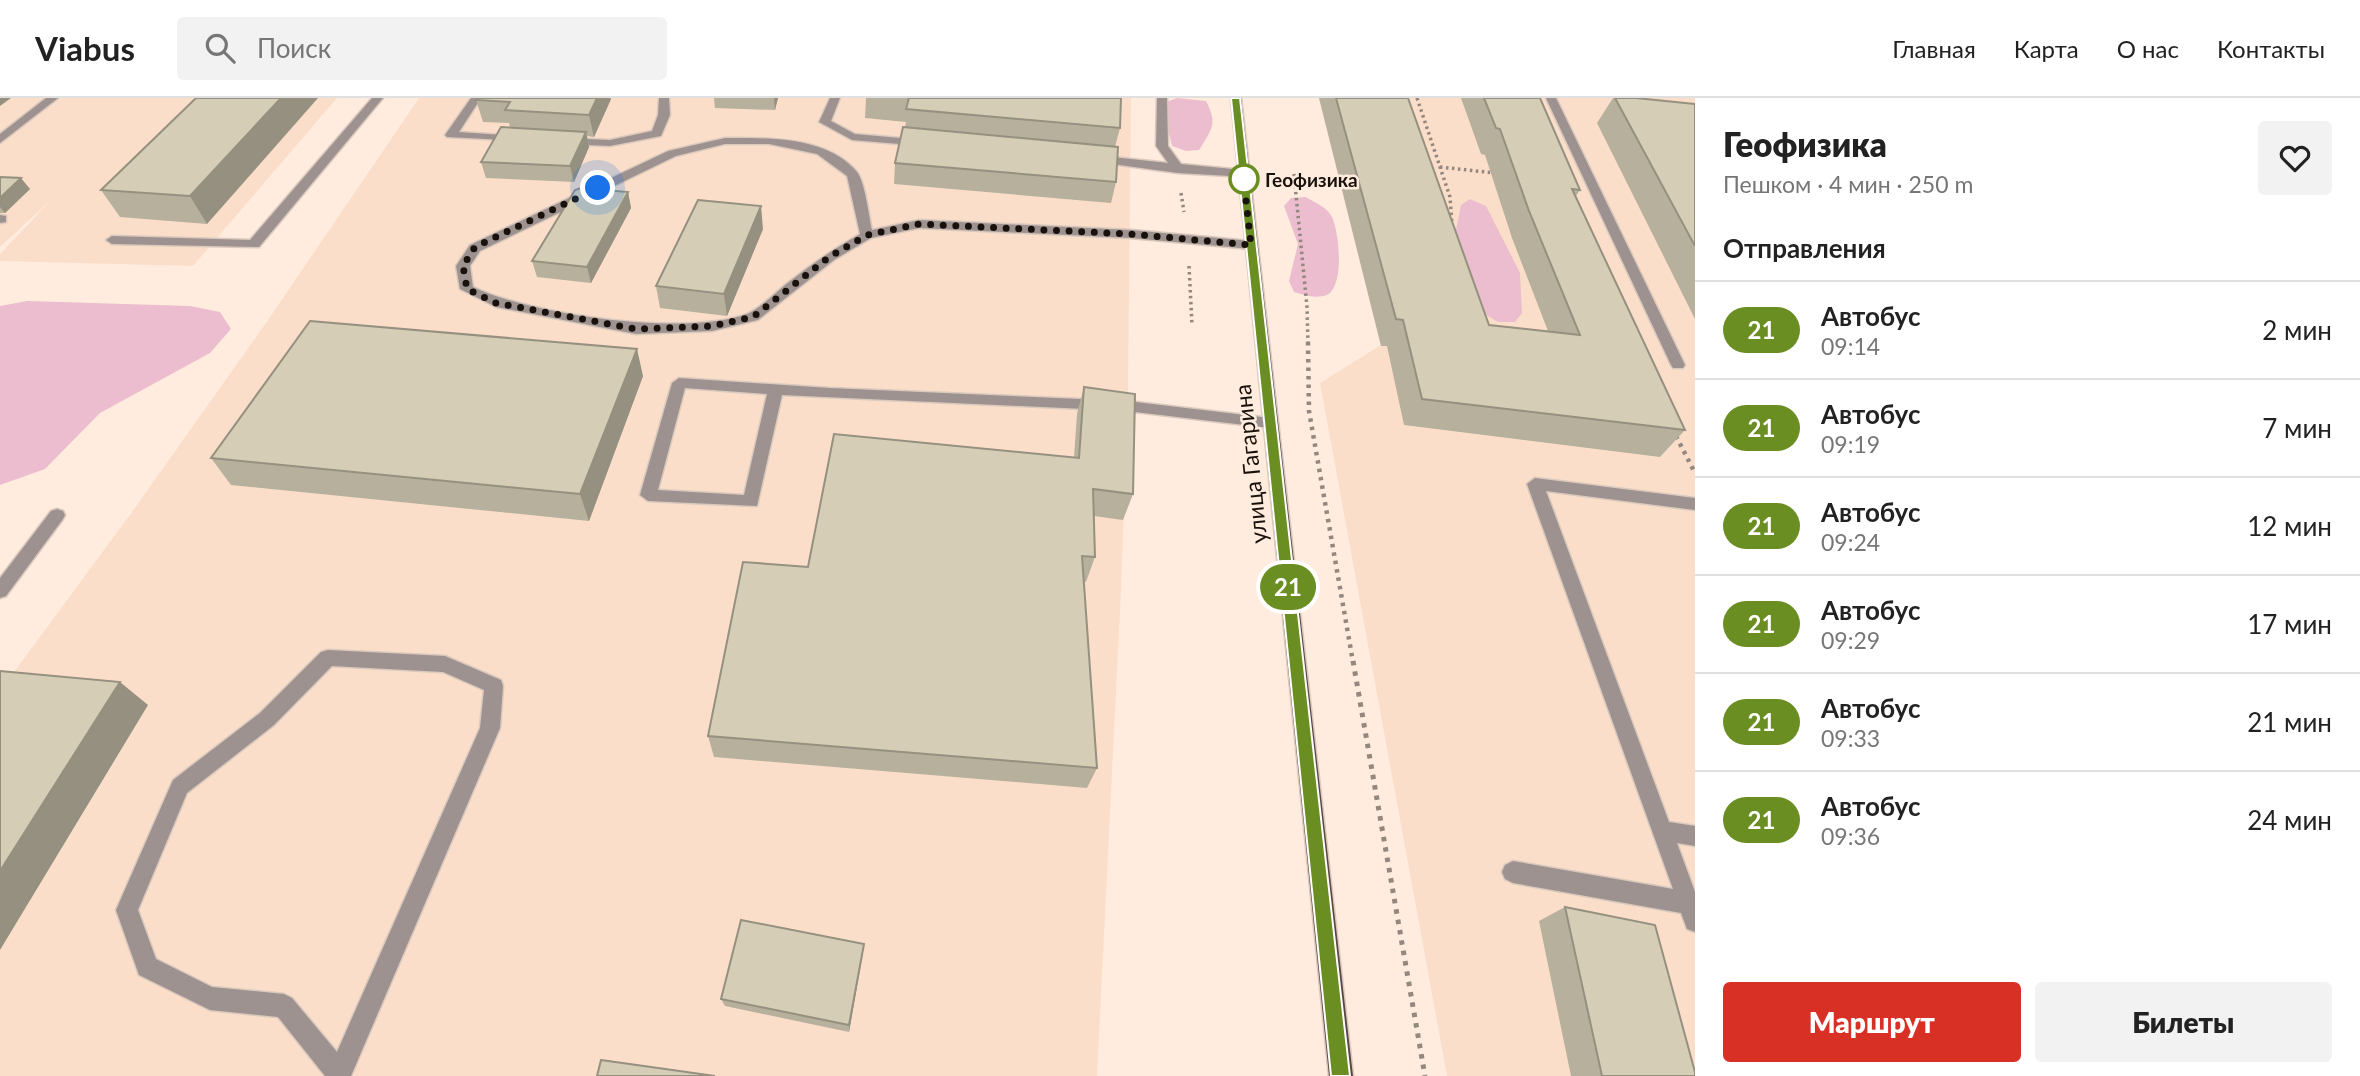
<!DOCTYPE html>
<html lang="ru">
<head>
<meta charset="utf-8">
<style>
	body { margin:0; font-family:Lato,sans-serif; background:#f2f2f2; color:#222; height:100vh; display:flex; flex-direction:column; font-size:26px; white-space:nowrap }
	* { box-sizing:border-box; margin:0 }
	p { font-size:23px; color:#767676 }
	.icon { flex:none; width:38px; height:38px; fill:none; stroke:currentColor; stroke-width:2; stroke-linecap:round; stroke-linejoin:round }
	.map { position:relative; flex:1; overflow:hidden }
	.details { display:flex; flex-direction:column; background:#fff; width:665px }
	.details>* { flex:none }
	.badge { padding:0 14px; border-radius:23px; font-size:24px; line-height:46px }
	.you { position:absolute; width:35px; height:35px; margin:-18px; border:5px solid #fff; border-radius:50%; background:#1a73e8; box-shadow:0 0 0 10px #1a73e833 }
	.map>.badge { position:absolute; translate:-50% -50%; box-shadow:0 0 0 4px #fff }
	h2 { padding:0 28px; font-size:26px; line-height:63px }
	.round { display:grid; place-items:center; flex:none; width:74px; height:74px; border-radius:7px; background:#f2f2f2 }
	.summary { display:flex; align-items:center; justify-content:space-between; height:119px; padding:0 28px }
	h1 { font-size:33px; font-weight:800; line-height:52px }
	.button { display:flex; gap:14px; margin-top:auto; padding:14px 28px }
	.button a { flex:1; height:80px; border-radius:7px; background:#d93025; color:#fff; font-size:28px; font-weight:800; line-height:80px; text-align:center }
	.button a+a { background:#f2f2f2; color:#222 }
	ul { padding:0; list-style:none }
	li { display:flex; align-items:center; gap:21px; height:98px; padding:0 28px; border-top:2px solid #e0e0e0 }
	li div { flex:1 }
	li b { display:block; font-size:26px }
	li em { font-style:normal }
	li .badge { min-width:77px; font-weight:700; text-align:center }
	header { display:flex; align-items:center; gap:42px; box-sizing:border-box; height:98px; padding:0 35px; background:#fff; border-bottom:2px solid #e0e0e0 }
	header strong { font-size:33px }
	nav { display:flex; gap:38px; margin-inline-start:auto; font-size:24px }
	.search { width:490px; height:63px; background:#f2f2f2; display:flex; align-items:center; gap:18px; box-sizing:border-box; padding:0 24px; border-radius:7px; color:#767676; font-size:26px }
	main { display:flex; flex:1; min-height:0 }
	.map>svg:first-child { display:block }
</style>
</head>
<body>
<header>
<strong>Viabus</strong>
<div class="search"><svg class="icon" aria-label="search" viewBox="0 0 24 24"><circle cx="10" cy="10" r="6"/><path d="M15 15l6 6"/></svg>Поиск</div>
<nav><a>Главная</a><a>Карта</a><a>О нас</a><a>Контакты</a></nav>
</header>
<main>
<div class="map">
<svg width="1695" height="978" viewBox="0 0 1695 978">
	<rect width="100%" height="100%" fill="#ffecdf"/>
	<path fill="#fbdec9" d="M0 0H337L193 168 0 163V156L52 101 0 149Z
		M419 0H1131L1128 289 1121 493 1097 978H0V593L132 414 268 222Z
		M1319 0H1695V978H1447L1320 285 1381 247Z"/>
	<path fill="#ebbdce" d="M1177 0 1206 3C1218 26 1212 31 1199 52L1186 53 1172 48 1163 10 1166 4Z
		M1306 99C1315 105 1327 109 1332 119 1339 134 1345 188 1327 197 1316 201 1304 197 1294 194L1289 183 1298 146 1284 108 1291 100Z
		M1470 101 1486 108 1520 175 1522 215 1515 224H1498L1483 215 1454 142 1461 107Z
		M27 203 190 208 220 214 231 231 210 255 100 315 45 371 0 387V208Z"/>
	<g fill="none" stroke-linecap="round" stroke-linejoin="round">
		<defs>
			<path id="minor" d="M46 0H58L0 45V36Z
				M372 0H383L259 149 112 146 106 142 112 138 250 142Z
				M471 0H481L459 34 518 38 524 41 522 43 447 39 445 37Z
				M659 0H669L670 17 661 38 610 48 564 46 558 43 564 40 610 42 652 33 658 17Z
				M830 0H840L831 23 855 36 923 42 929 45 923 48 852 42 819 24Z
				M1157 0H1167L1168 48 1181 66 1243 72 1247 73V79L1178 75 1090 63V59L1094 57 1168 65 1156 48Z
				M1546 0H1556L1685 267 1683 270H1673L1671 267Z
				M725 40C768 40 827 38 857 74 865 84 869 119 872 132L919 122 1131 132 1251 143 1257 147 1251 151 1131 140 919 130 871 140 834 162 758 222 712 233 636 236 496 209 460 191 456 168 470 147 668 53ZM725 46H769L817 56 847 78 860 136C835 150 812 166 789 184 777 193 761 210 747 216 684 239 533 217 473 189L470 168 480 153 676 58Z
				M0 117 6 118V124L0 125Z
				M679 280 830 290 1127 303 1270 320 1278 325 1270 330 1127 313 782 297 757 408 648 403 640 397 672 285ZM685 290 767 296 744 397 658 392Z
				M1535 380 1695 400V412L1546 393 1669 724 1695 728V748L1677 745 1695 794V834L1687 831 1681 815 1513 785 1505 781 1502 774 1505 767 1513 763 1673 791 1527 386Z
				M57 411 63 413 65 417 63 421 6 498 0 500V480L51 413Z
				M328 552 445 558 501 582 503 588 500 630 351 978H325L278 919 210 912 139 877 116 812 173 682 260 615 321 554ZM332 568 443 574 484 592 480 630 337 954 292 900 284 896 212 889 156 861 138 812 187 695 274 627Z"/>
			<path id="major" d="M1231 0H1241L1353 978H1329Z"/>
		</defs>
		<use href="#minor" stroke="#dac9bd" stroke-width="3"/>
		<use href="#major" stroke="#dac9bd" stroke-width="3"/>
		<path stroke="#94877d" stroke-width="3.5" stroke-dasharray="2.5 3.5" stroke-linecap="butt" d="M1417 0 1450 99 1452 127
			M1440 69 1495 75
			M1294 76 1307 209 1308 246
			M1181 95 1184 114
			M1189 168 1192 227"/>
		<path stroke="#94877d" stroke-width="4.5" stroke-dasharray="3.5 5" stroke-linecap="butt" d="M1308 244 1309 313 1353 564
			M1676 338 1695 375"/>
		<path stroke="#94877d" stroke-width="5" stroke-dasharray="4.5 6" stroke-linecap="butt" d="M1353 563 1425 978"/>
		<use href="#minor" fill="#9e9290" fill-rule="evenodd"/>
		<use href="#major" fill="#5b4644" fill-rule="evenodd"/>
	</g>
	<path fill="#b7b09c" d="M196 0 207 126 120 119 101 92Z
		M478 0H610L611 1 594 39 587 38 589 49 574 84 486 80 481 64 510 30 509 25 483 24 476 2Z
		M714 0H778L775 12 715 10Z
		M866 0H1121L1120 30 1115 49 1116 84 1111 105 894 86 895 65 905 29 906 24 865 20Z
		M1319 0H1408L1489 227 1548 233 1512 140 1485 57 1481 56 1461 0H1540L1580 92 1576 98 1685 332 1660 359 1404 327 1387 248H1381Z
		M1613 0H1636L1695 6V221L1597 25Z
		M0 79 30 91 5 115H0Z
		M628 94 631 110 591 185 537 179 532 163Z
		M763 131 727 218 660 210 656 188Z
		M643 278 589 423 231 387 211 360Z
		M1084 289 1133 396 1123 422 1094 418 1095 459 1086 484 1084 483 1097 670 1087 690 714 659 708 638 808 469 1074 359 1077 316Z
		M1565 809 1695 978H1571L1539 823Z
		M863 854 849 934 725 908 721 901Z"/>
	<path fill="#95907f" d="M0 0H11L0 8Z
		M281 0H318L207 126 190 98Z
		M597 0H610L611 1 594 39 589 17Z
		M774 0H778L775 12Z
		M586 34 589 49 574 84 570 68Z
		M21 80 30 91 5 115 0 109V100Z
		M628 94 631 110 591 185 587 169Z
		M761 108 763 131 727 218 724 196Z
		M637 251 643 278 589 423 580 396Z
		M120 584 148 607 0 852V773Z
		M864 846 863 854 849 934V927Z"/>
	<path fill="#d5cdb5" stroke="#95907f" stroke-width="2" d="M196 0H281L190 98 101 92Z
		M478 0H597L589 17 505 12 510 4 476 2Z
		M909 0H1121L1120 30 906 11Z
		M1336 0H1408L1489 227 1580 237 1529 113 1500 31 1496 30 1484 0H1540L1580 92 1572 91 1685 332 1422 301 1403 222 1396 221Z
		M1615 0H1636L1695 6V148Z
		M501 29 586 34 570 68 481 64Z
		M903 29 1118 49 1116 84 895 65Z
		M0 79 21 80 0 100Z
		M581 90 628 94 587 169 532 163 575 92Z
		M698 102 761 108 724 196 656 188Z
		M310 223 637 251 580 396 211 360Z
		M1084 289 1135 296 1133 396 1093 391 1095 459 1082 458 1097 670 708 638 743 464 808 469 834 336 1079 360Z
		M0 573 120 584 0 773Z
		M1565 809 1655 827 1695 974V978H1602Z
		M741 822 864 846 849 927 721 901Z
		M601 962 715 978H597Z"/>
	<path fill="#6b8e23" stroke="#fff" stroke-width="2" d="M1231 0H1240L1350 978H1331Z"/>
	<g fill="none" stroke-linecap="round" stroke-linejoin="round">
		<path stroke="#19120c" stroke-width="7" stroke-dasharray="0 12.6" d="M598 90 475 149 463 168 467 191 496 205 636 231 712 228 753 219 829 159 867 137 919 126 1130 136 1251 147 1243 76 1244 81"/>
	</g>
	<circle fill="#fff" stroke="#6b8e23" stroke-width="3.5" cx="1244" cy="81" r="14"/>
	<g text-anchor="middle" dominant-baseline="central" stroke-width="5" stroke-linejoin="round" paint-order="stroke">
		<g font-size="19" font-weight="bold" fill="#19120c" stroke="#ffecdf" text-anchor="start">
			<text x="1265" y="81">Геофизика</text>
		</g>
		<g font-size="23" fill="#19120c" stroke="#ffecdf">
			<text transform="translate(1250 366) rotate(-96)">улица Гагарина</text>
		</g>
	</g>
</svg>
<div class="you" style="left:598px;top:90px"></div>
<b class="badge" style="left:1288px;top:489px;background:#6b8e23;color:#fff">21</b>
</div>
<section class="details">
<div class="summary"><div><h1>Геофизика</h1><p>Пешком · 4 мин · 250 m</p></div><a class="round"><svg class="icon" aria-label="heart" viewBox="0 0 24 24"><path d="M12 20l-8-8c-3-5 5-10 8-4 3-6 11-1 8 4z"/></svg></a></div>
<h2>Отправления</h2>
<ul>
<li><span class="badge" style="background:#6b8e23;color:#fff">21</span><div><b>Автобус</b><p>09:14</p></div><em>2 мин</em></li>
<li><span class="badge" style="background:#6b8e23;color:#fff">21</span><div><b>Автобус</b><p>09:19</p></div><em>7 мин</em></li>
<li><span class="badge" style="background:#6b8e23;color:#fff">21</span><div><b>Автобус</b><p>09:24</p></div><em>12 мин</em></li>
<li><span class="badge" style="background:#6b8e23;color:#fff">21</span><div><b>Автобус</b><p>09:29</p></div><em>17 мин</em></li>
<li><span class="badge" style="background:#6b8e23;color:#fff">21</span><div><b>Автобус</b><p>09:33</p></div><em>21 мин</em></li>
<li><span class="badge" style="background:#6b8e23;color:#fff">21</span><div><b>Автобус</b><p>09:36</p></div><em>24 мин</em></li>
</ul>
<div class="button"><a>Маршрут</a><a>Билеты</a></div>
</section>
</main>
</body>
</html>
